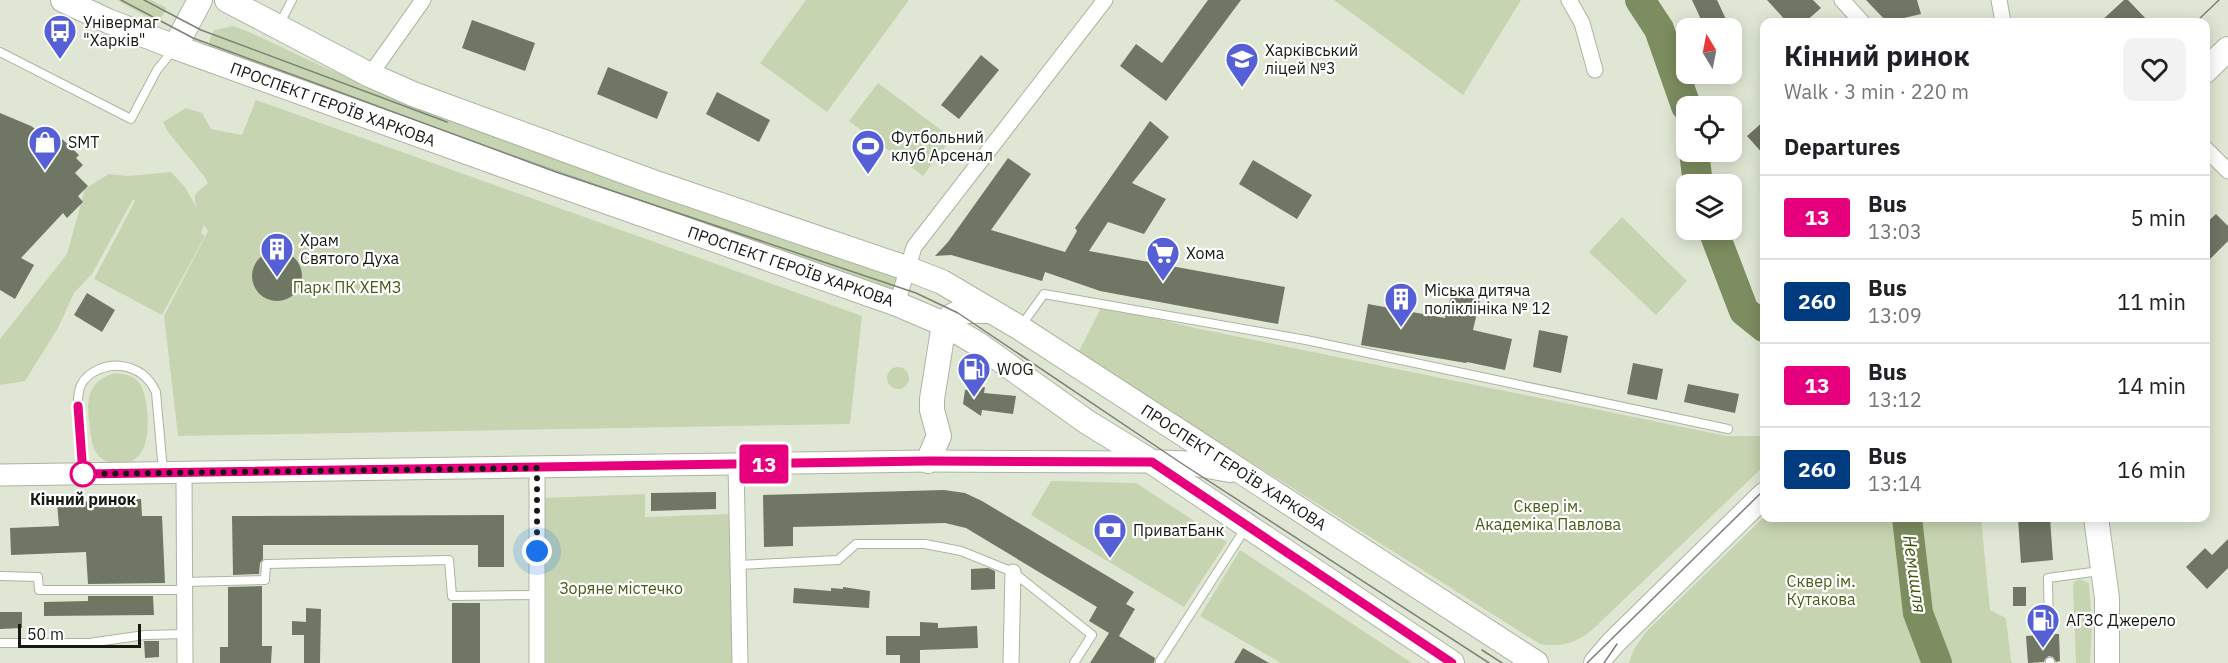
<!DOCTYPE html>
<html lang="en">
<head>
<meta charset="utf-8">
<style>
	body { margin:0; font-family:"IBM Plex Sans",sans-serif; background:#f2f2f2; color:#202124; height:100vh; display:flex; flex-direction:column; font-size:22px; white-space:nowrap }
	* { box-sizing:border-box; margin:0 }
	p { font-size:20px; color:#757577 }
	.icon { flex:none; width:33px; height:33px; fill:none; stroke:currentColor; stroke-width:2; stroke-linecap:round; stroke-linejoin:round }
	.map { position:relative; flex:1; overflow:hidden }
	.sheet { position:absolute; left:1760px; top:18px; width:450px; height:504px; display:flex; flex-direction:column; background:#fff; border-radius:12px; box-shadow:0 3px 15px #0003 }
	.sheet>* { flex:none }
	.badge { padding:0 12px; border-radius:4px; font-size:21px; line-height:39px }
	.needle { width:39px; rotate:350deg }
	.tools { position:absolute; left:1676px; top:18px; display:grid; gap:12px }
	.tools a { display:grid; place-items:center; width:66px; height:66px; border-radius:12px; background:#fff; box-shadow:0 3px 15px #0003; font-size:30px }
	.scale { position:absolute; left:18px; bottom:15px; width:123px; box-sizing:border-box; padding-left:6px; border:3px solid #161912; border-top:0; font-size:16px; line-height:21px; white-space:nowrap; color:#161912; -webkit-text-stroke:4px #fff; paint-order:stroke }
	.you { position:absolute; width:30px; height:30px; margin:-15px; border:4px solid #fff; border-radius:50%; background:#1a73e8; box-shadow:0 0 0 9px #1a73e833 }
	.map>.badge { position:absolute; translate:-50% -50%; box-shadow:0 0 0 3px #fff }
	h2 { padding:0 24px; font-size:22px; line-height:54px }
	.round { display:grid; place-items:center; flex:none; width:63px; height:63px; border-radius:12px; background:#f2f2f2 }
	.headline { display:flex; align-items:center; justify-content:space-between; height:102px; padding:0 24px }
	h1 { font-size:28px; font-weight:700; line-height:45px }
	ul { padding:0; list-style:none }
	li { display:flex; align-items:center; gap:18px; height:84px; padding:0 24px; border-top:2px solid #e0e0e0 }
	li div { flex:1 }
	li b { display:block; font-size:22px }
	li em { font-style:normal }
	li .badge { min-width:66px; font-weight:700; text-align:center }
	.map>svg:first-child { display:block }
</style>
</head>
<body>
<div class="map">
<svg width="2228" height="663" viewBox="0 0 2228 663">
	<rect width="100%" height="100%" fill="#dfe7d4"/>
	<path fill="#c7d4b2" d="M117 0H151L167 8 158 23Z
		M806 0H909L827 112 760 63Z
		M1334 0H1521L1463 95Z
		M233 26 247 31 328 69 479 128 898 274 892 290 664 213 210 47 209 42 214 30Z
		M878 83 952 138 923 176 849 121Z
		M256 100 862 316 850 424 178 436 164 316 208 231 204 225 201 233 205 236 162 315 94 279 135 201 133 199 92 274 74 293 58 328 25 381 0 385V339L67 254 85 189 109 174 128 176 171 172 185 187 198 210C191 193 196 194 208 183L204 176 168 132 163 122 186 108 202 113 211 129 242 135Z
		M1622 217 1687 281 1656 315 1589 252Z
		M1102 306 1200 329 1727 436H1764V466L1591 631C1576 643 1559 648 1540 644L1078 353Z
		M887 378a11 11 0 1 1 22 0a11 11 0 1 1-22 0Z
		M115 373C125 374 134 375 140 384 149 398 151 437 142 451 133 467 110 469 98 455 92 448 91 438 90 429 86 403 86 381 115 373Z
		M1051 481 1136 483 1227 542 1184 607 1031 515Z
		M645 494V517L730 514 732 663H546L545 498Z
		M1764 517 1981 518 1990 610 2006 618 2011 661 2013 663H1629L1634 649 1646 632Z
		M1240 550 1412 663H1281L1200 616Z
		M2079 579 2089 583 2092 625 2090 663H2076L2073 587 2074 582Z"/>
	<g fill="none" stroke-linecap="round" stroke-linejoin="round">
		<path stroke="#7c8d5f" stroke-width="30" d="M1640 0 1659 29 1686 106
			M1694 152 1698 184
			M1713 230 1744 311 1764 327
			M1907 518 1918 613 1937 663"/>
	</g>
	<path fill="#6f7664" d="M1208 0H1241L1166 101 1120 66 1136 44 1162 63Z
		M1692 0H1717L1730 28H1705Z
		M1767 0H1813L1821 8 1805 22H1787Z
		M1866 0H1917L1921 14 1887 22Z
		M2124 0H2128L2149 22H2100Z
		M472 20 535 43 525 71 462 48Z
		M981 55 999 70 959 119 941 105Z
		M608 67 668 92 657 119 597 94Z
		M717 92 770 120 759 142 706 114Z
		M0 113 31 126 57 144 62 139 79 155 76 158 83 165 75 173 88 186 78 196 83 202 67 218 63 213 21 258 34 265 15 299 0 290Z
		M1150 121 1169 137 1132 183 1166 199 1144 234 1108 222 1089 251 1285 287 1278 324 1100 291 1045 272 1042 281 951 255 935 256 948 242 1008 158 1031 174 991 230 1065 252 1077 231 1075 228Z
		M1764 121V155L1747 136Z
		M1253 160 1312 195 1297 219 1239 184Z
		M2216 214 2228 226V241L2205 264V224Z
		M252 276a25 25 0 1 1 50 0a25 25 0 1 1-50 0Z
		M87 293 115 310 102 332 74 315Z
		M1452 293 1480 300 1473 330 1512 339 1505 370 1467 362 1466 363 1361 345 1368 304 1445 318Z
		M1539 330 1568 336 1561 373 1533 367Z
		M1633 363 1663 369 1657 400 1627 394Z
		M1688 384 1739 394 1735 413 1684 402Z
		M985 387 984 393 1016 396 1013 414 982 410 981 416 963 404 965 390Z
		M944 490 965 493 982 501 1134 592 1126 604 1135 609 1119 636 1155 658 1154 663H1090L1109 633 1089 621 1097 607 966 528 945 523 793 527V546L764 547 763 495Z
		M716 492V509L651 511V493Z
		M141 499 142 516H162L165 583 88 584 86 552 11 555 10 528 59 526 57 503Z
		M504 515V567H478V545H263V559L260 563 259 574 233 575 232 516Z
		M2022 518H2050L2053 560 2021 563 2018 519H2022Z
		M2228 539V568L2207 589 2186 567 2205 548 2212 555Z
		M988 568 995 571V589L971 590V569Z
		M262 586V646H272L271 663H220V647H228V587Z
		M843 587 870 591 869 608 793 603 794 588 831 591V588L843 589Z
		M2013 587H2026V606H2013Z
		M88 596H153L154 615 44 616V602L88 601Z
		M452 603H480V663H452Z
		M306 608 321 609 320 663H304V635H292V621L306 622Z
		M0 612H22V628L0 629Z
		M920 622 938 623V628L977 626 978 648 920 650V663H900V655H886V636H920Z
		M2055 634H2059L2060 661 2056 662 2053 657 2049 656 2045 659 2044 662 2028 663 2026 636 2043 635 2046 639 2050 640Z
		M144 641H159V657L145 658Z
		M1243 648 1269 663H1234Z"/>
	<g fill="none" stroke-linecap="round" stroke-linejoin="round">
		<defs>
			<path id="service" d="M280 23 292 0
				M0 52 131 119 157 70 173 50
				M1021 326 1044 294 1306 340 1728 429
				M83 473C82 452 73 402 81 385 88 371 107 364 121 366 138 368 149 377 156 392L163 471
				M738 565 838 560 856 544H925L961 551 1013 572 1092 635 1074 663
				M0 576 38 577 39 590H184
				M184 582 265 580 266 564 449 560 452 596 537 595
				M2049 634 2048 578 2100 571
				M0 643H89L145 635 185 634
				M1160 661 1245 529
				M2050 663V662"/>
			<path id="minor" d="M1569 0 1582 23 1595 70
				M1842 0 1862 22
				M1999 0 2003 22
				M370 75 423 0
				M2205 148 2228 171
				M897 304 914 247 1105 0
				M736 465 740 663
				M537 468V663
				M184 473 185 663
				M1011 663 1013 572"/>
			<path id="secondary" d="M0 475 928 461 1152 462"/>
			<path id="primary" d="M63 0 108 21 175 47 514 169 897 304 944 324 978 344 1087 422 1152 462 1452 663
				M227 0 370 75 413 94 653 182 906 268 942 282 1020 328 1536 663
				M175 47 200 0
				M2205 71 2228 49
				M928 461 939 436 932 410V399L944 324C954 308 973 311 990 311
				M1152 462 1196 464 1230 470
				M2096 518 2107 598V663
				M1596 663 1613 643 1764 495"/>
		</defs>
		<use href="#service" stroke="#acb4a1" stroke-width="10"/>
		<use href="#minor" stroke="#acb4a1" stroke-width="17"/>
		<use href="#secondary" stroke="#acb4a1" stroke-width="23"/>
		<use href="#primary" stroke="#acb4a1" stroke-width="26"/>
		<use href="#service" stroke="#fff" stroke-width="8"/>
		<use href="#minor" stroke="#fff" stroke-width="15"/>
		<use href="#secondary" stroke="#fff" stroke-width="21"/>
		<use href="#primary" stroke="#fff" stroke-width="24"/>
		<path stroke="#7b8174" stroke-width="1.5" d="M121 0 193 38 556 172 916 293 958 313 1181 463 1489 663
			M144 0 201 30 447 122
			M2196 22 2219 0
			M1482 650 1502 663
			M1587 663 1764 490
			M1604 663 1617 644"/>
	</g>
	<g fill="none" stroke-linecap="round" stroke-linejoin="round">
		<defs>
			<path id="line" d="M78 406 83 474 928 461 1152 462 1452 663"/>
		</defs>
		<use href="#line" stroke="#fff" stroke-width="14"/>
		<use href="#line" stroke="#e6007e" stroke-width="9"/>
		<path stroke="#161912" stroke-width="6" stroke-dasharray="0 10.8" d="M83 474 537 468V551"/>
	</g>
	<defs>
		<symbol id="bus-pin" viewBox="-11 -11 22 30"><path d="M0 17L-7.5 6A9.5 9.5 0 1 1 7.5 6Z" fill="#5560d6" stroke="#fff"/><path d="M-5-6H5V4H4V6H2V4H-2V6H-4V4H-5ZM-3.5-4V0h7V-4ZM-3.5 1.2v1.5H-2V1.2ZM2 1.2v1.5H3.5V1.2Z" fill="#fff"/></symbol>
		<symbol id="school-pin" viewBox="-11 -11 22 30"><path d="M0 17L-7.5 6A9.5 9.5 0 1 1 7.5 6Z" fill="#5560d6" stroke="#fff"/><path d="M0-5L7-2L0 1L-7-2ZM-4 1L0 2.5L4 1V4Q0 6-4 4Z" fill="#fff"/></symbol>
		<symbol id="shop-pin" viewBox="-11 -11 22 30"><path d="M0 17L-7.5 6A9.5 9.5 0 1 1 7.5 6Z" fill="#5560d6" stroke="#fff"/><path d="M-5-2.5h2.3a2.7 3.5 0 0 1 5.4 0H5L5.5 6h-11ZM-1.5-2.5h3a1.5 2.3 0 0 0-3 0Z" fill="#fff"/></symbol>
		<symbol id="stadium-pin" viewBox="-11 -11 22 30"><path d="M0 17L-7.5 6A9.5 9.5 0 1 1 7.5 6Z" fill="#5560d6" stroke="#fff"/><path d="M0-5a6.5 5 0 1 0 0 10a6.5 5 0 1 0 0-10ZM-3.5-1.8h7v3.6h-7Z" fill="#fff"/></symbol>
		<symbol id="building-pin" viewBox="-11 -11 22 30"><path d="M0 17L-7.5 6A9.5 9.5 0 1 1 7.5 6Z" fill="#5560d6" stroke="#fff"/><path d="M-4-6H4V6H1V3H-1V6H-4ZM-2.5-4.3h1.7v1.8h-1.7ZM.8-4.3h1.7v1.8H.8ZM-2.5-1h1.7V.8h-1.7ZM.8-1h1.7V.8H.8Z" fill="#fff"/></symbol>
		<symbol id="supermarket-pin" viewBox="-11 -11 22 30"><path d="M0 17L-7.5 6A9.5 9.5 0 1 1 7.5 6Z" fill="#5560d6" stroke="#fff"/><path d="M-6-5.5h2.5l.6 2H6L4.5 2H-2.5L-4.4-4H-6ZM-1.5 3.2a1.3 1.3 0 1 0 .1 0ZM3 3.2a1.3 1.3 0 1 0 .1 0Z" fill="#fff"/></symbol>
		<symbol id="fuel-pin" viewBox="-11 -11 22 30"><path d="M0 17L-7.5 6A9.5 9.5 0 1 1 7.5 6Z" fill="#5560d6" stroke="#fff"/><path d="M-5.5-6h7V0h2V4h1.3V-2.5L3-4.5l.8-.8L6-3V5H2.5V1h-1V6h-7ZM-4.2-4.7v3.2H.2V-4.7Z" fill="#fff"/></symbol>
		<symbol id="bank-pin" viewBox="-11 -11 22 30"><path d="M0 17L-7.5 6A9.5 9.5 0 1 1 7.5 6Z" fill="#5560d6" stroke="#fff"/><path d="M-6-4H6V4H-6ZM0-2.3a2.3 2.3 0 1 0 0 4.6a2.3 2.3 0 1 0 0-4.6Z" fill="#fff"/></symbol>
	</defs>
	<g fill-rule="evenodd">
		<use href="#bus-pin" x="41" y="12" width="38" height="52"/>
		<use href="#school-pin" x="1223" y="40" width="38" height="52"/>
		<use href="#shop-pin" x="26" y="123" width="38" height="52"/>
		<use href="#stadium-pin" x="849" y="127" width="38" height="52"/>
		<use href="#building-pin" x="258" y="230" width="38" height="52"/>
		<use href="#supermarket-pin" x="1144" y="234" width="38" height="52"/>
		<use href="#building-pin" x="1382" y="280" width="38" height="52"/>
		<use href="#fuel-pin" x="955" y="350" width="38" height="52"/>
		<use href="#bank-pin" x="1091" y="511" width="38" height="52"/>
		<use href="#fuel-pin" x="2024" y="601" width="38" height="52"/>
	</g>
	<circle fill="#fff" stroke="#e6007e" stroke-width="3" cx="83" cy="474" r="12"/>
	<g text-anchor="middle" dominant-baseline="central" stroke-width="4.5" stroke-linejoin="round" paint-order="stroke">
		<g font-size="16" fill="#161912" stroke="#fff" text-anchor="start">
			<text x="83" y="22">Універмаг<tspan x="83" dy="18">"Харків"</tspan></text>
			<text x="1265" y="50">Харківський<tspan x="1265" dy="18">ліцей №3</tspan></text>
			<text x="891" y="137">Футбольний<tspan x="891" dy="18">клуб Арсенал</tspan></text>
			<text x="68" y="142">SMT</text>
			<text x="300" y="240">Храм<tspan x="300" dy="18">Святого Духа</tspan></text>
			<text x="1186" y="253">Хома</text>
			<text x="1424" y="290">Міська дитяча<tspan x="1424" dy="18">поліклініка № 12</tspan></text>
			<text x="997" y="369">WOG</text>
			<text x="1133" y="530">ПриватБанк</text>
			<text x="2066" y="620">АГЗС Джерело</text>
		</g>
		<g font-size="16" fill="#161912" stroke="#fff">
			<text transform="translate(333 104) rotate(20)">ПРОСПЕКТ ГЕРОЇВ ХАРКОВА</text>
			<text transform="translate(791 266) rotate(19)">ПРОСПЕКТ ГЕРОЇВ ХАРКОВА</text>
			<text transform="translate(1234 467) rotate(33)">ПРОСПЕКТ ГЕРОЇВ ХАРКОВА</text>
		</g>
		<g font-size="16" fill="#485d17" stroke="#fff">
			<text x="347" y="287">Парк ПК ХЕМЗ</text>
			<text x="1548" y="506">Сквер ім.<tspan x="1548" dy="18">Академіка Павлова</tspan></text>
			<text x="1821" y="581">Сквер ім.<tspan x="1821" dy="18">Кутакова</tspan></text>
			<text x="621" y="588">Зоряне містечко</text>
		</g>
		<g font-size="16" font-weight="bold" fill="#161912" stroke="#fff">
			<text x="83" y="499">Кінний ринок</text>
		</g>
		<g font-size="18" font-style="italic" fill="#3f540a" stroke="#fff">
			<text transform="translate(1915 574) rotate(82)">Немишля</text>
		</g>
	</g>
</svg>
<div class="tools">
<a><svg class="needle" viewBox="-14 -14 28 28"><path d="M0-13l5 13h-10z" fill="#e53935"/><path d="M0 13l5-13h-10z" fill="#757577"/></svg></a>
<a><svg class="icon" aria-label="locate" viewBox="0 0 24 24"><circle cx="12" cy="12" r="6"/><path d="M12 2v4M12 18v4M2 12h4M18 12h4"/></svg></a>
<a><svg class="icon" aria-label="layers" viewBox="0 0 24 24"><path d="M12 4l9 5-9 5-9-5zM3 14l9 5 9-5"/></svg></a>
</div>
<div class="scale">50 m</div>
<div class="you" style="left:537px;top:551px"></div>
<b class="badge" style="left:764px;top:464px;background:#e6007e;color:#fff">13</b>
<section class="sheet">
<div class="headline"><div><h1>Кінний ринок</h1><p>Walk · 3 min · 220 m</p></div><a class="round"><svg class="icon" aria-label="heart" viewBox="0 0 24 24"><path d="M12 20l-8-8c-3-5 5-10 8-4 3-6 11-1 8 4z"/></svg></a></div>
<h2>Departures</h2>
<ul>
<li><span class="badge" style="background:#e6007e;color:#fff">13</span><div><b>Bus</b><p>13:03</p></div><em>5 min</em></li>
<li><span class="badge" style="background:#003b80;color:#fff">260</span><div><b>Bus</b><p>13:09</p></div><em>11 min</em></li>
<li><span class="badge" style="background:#e6007e;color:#fff">13</span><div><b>Bus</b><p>13:12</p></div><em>14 min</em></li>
<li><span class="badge" style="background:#003b80;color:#fff">260</span><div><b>Bus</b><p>13:14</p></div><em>16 min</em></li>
</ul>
</section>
</div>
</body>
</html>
